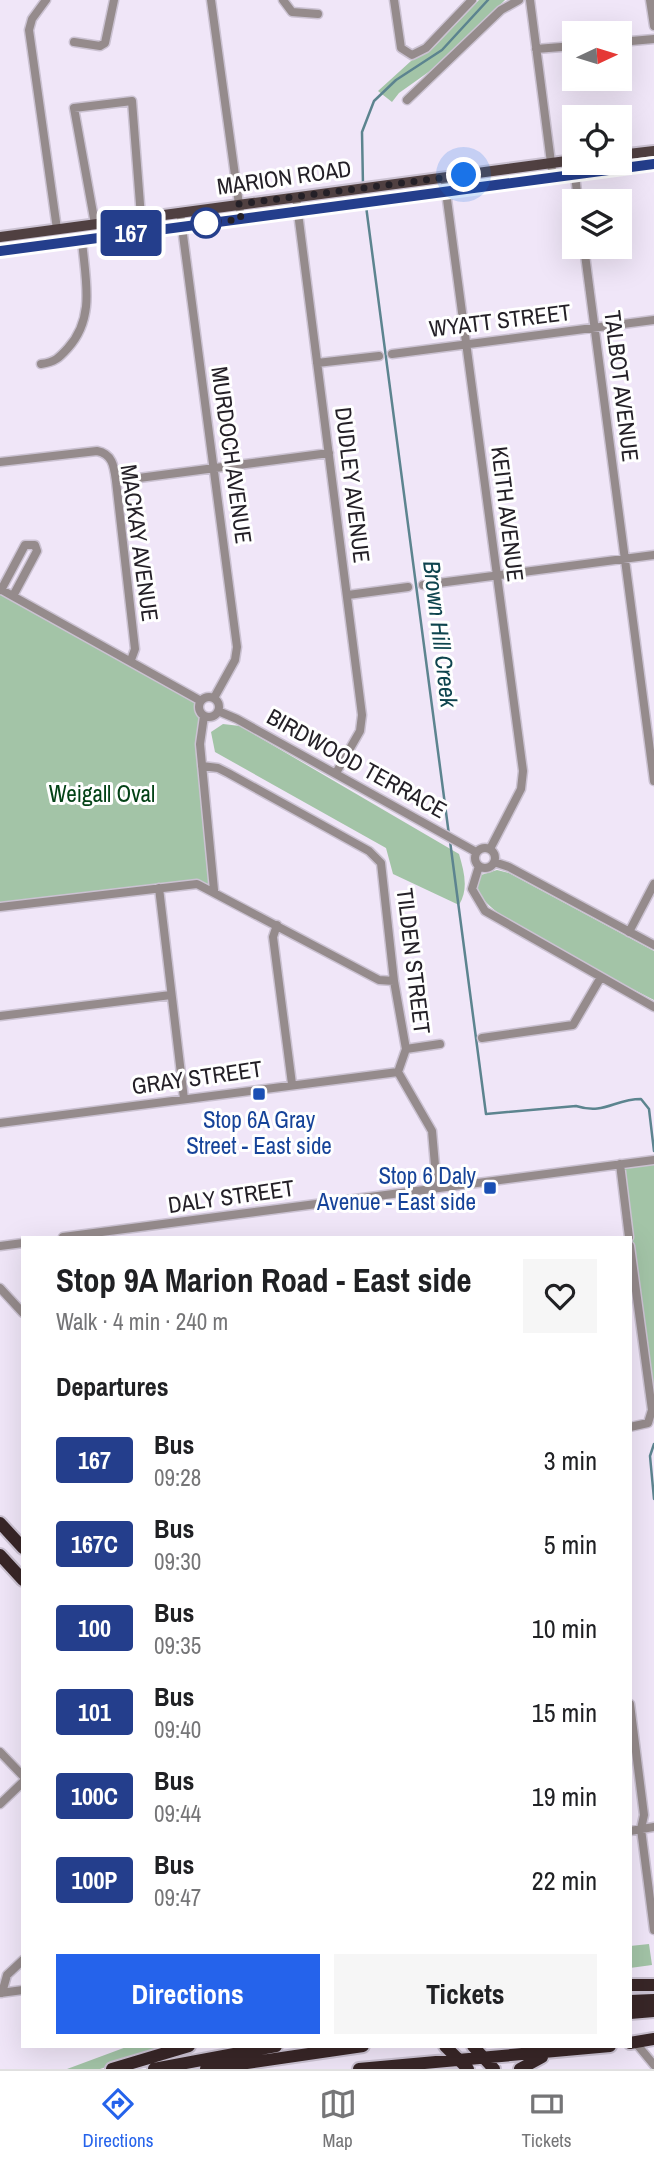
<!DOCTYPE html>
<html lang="en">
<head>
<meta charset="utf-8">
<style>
	body { margin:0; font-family:"Archivo Narrow",sans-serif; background:#f6f6f6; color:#202124; height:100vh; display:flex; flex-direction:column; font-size:26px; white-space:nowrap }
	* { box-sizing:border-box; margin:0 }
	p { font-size:23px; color:#757577 }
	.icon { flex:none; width:38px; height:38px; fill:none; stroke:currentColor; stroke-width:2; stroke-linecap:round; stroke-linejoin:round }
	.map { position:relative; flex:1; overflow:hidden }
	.sheet { position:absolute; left:21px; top:1236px; width:611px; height:812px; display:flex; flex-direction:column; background:#fff; border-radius:0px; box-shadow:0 7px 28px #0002 }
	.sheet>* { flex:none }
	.badge { padding:0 14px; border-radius:5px; font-size:24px; line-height:46px }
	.needle { width:46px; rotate:86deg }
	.controls { position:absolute; left:562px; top:21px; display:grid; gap:14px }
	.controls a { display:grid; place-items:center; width:70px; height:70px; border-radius:0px; background:#fff; box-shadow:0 7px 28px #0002; font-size:35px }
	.you { position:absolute; width:35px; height:35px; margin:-18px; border:5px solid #fff; border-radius:50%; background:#1a73e8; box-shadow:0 0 0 10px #1a73e833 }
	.map>.badge { position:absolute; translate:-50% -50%; box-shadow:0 0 0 4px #fff }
	h2 { padding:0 35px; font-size:26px; line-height:63px }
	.round { display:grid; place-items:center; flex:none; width:74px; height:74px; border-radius:0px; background:#f6f6f6 }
	.summary { display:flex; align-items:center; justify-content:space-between; height:119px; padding:0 35px }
	h1 { font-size:33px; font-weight:800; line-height:52px }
	.button { display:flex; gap:14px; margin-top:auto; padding:14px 35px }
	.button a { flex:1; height:80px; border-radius:0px; background:#2563eb; color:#fff; font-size:28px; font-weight:800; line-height:80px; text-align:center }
	.button a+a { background:#f6f6f6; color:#202124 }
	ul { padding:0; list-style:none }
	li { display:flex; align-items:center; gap:21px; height:84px; padding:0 35px }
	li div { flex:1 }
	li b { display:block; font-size:26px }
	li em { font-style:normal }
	li .badge { min-width:77px; font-weight:700; text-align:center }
	.menu { display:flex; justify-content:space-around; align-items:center; height:98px; border-top:2px solid #e0e0e0; background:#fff; font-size:19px; color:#757577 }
	.menu a { display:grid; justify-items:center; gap:4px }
	.menu .active { color:#2563eb }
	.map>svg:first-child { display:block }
</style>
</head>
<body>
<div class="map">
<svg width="654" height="2069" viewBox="0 0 654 2069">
	<rect width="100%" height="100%" fill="#f0e6f8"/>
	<path fill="#a3c4a7" d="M479 0H505L444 61 399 93 392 102 378 91 411 61 435 46Z
		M0 589 201 701 199 710 204 716 200 744 214 890 197 884 0 907Z
		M223 724 240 726 459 854C464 871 469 889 459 905L393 874 386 848 215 752 211 732Z
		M497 870 509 873 654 951V1000C617 980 500 926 481 896 476 889 478 882 481 875Z
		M654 1161V1415L620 1164Z
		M649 1944 652 1965 630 1968V1946Z
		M129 2046H172L100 2069H67Z"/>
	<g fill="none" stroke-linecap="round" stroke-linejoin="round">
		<path stroke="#5c848f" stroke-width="2.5" d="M363 186 362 132 374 101 396 80 442 50 488 0
			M366 206 449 835
			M450 841 486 1114 576 1106C605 1115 614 1099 641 1099L649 1109 654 1151
			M654 1444 650 1456 654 1499"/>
		<defs>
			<path id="minor" d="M46 0 32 19 29 30 57 229
				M211 0 241 219
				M283 0 292 12 318 14
				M394 0 401 48 412 55 426 48 472 0
				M530 0 553 178
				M650 0 654 26
				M74 42 100 46 105 43 114 0
				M620 42 654 39
				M536 49 574 46
				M407 100 501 10 519 0
				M575 175 578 201
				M444 177 523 771 521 789 490 849
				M296 197 362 715 360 731 336 773
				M180 212 237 647 235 660 214 698
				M95 224 74 108 132 101 141 217
				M584 247 654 781
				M392 354 654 320
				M317 363 379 356
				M41 364C55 362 59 358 68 348 96 317 85 279 82 240
				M0 462 97 451C113 454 114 467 116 481L135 649 131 660
				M116 481 329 453
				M423 585 654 555
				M0 589 201 701
				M1 590 25 545H35L37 551 13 596
				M348 595 408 587
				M199 707a10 10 0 1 1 20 0a10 10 0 1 1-20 0Z
				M218 711 237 719 476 852
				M204 716 200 744 214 890
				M202 766 218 768 228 773 369 851 381 863 394 981 406 1049 398 1072 432 1131 437 1188
				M475 858a10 10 0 1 1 20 0a10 10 0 1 1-20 0Z
				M494 862 509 867 654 945
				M479 866 472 889 485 911 654 1007
				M159 888 184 1099
				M0 907 197 884 379 980 394 981
				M277 925 273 937 292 1084
				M629 932 654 884
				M0 1016 171 995
				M482 1038 573 1025 601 977
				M406 1049 440 1044
				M0 1123 398 1072
				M620 1164 629 1237
				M63 1237 654 1160
				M0 1246 23 1243
				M630 1246 652 1410 648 1423 630 1427
				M0 1288 23 1313
				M630 1704 644 1815 641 1829 654 1930
				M0 1752 23 1776
				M0 1804 23 1782
				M630 1831 654 1827
				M0 1993 23 1990
				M2 1993 7 1975 23 1960
				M635 2042 654 2065"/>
			<path id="major" d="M620 155 654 151
				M0 237 574 160
				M0 251 654 164"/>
			<path id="highway" d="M0 1523 23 1548
				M0 1555 23 1580
				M630 1985H654
				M630 2001 654 2000
				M630 2013 654 2011
				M630 2043 654 2039
				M445 2046 468 2069
				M473 2046 494 2069
				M112 2069 189 2046
				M154 2069 276 2046
				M206 2069 363 2046
				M359 2069 610 2046
				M520 2069 542 2057"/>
		</defs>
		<use href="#minor" stroke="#cbc2d2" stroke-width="11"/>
		<use href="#major" stroke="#cbc2d2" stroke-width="14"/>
		<use href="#highway" stroke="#cbc2d2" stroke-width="16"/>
		<use href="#minor" stroke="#958b8c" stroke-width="8"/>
		<use href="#major" stroke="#504041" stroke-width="10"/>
		<use href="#highway" stroke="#382627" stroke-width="12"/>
	</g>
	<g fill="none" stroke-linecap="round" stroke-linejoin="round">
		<defs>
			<path id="line" d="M0 251 654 164"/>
		</defs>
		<use href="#line" stroke="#fff" stroke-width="16"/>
		<use href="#line" stroke="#243e8c" stroke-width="10"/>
		<path stroke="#242027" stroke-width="7" stroke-dasharray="0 12.6" d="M206 223 241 219 239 204 464 175"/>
	</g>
	<circle fill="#fff" stroke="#243e8c" stroke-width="3.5" cx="206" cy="223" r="14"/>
	<g fill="#1a4fb4" stroke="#fff" stroke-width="2.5">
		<rect x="252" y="1087" width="14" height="14" rx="3.5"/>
		<rect x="483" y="1181" width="14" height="14" rx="3.5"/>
	</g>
	<g text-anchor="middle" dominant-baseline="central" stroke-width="6" stroke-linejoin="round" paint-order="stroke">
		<g font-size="23" fill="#242027" stroke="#fff">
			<text transform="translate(284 177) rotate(-8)">MARION ROAD</text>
			<text transform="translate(500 320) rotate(-7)">WYATT STREET</text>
			<text transform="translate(622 386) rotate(83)">TALBOT AVENUE</text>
			<text transform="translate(232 455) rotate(82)">MURDOCH AVENUE</text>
			<text transform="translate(353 485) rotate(83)">DUDLEY AVENUE</text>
			<text transform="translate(508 514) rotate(83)">KEITH AVENUE</text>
			<text transform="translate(140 543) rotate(82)">MACKAY AVENUE</text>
			<text transform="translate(357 763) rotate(29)">BIRDWOOD TERRACE</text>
			<text transform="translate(414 961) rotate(83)">TILDEN STREET</text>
			<text transform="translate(197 1077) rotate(-8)">GRAY STREET</text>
			<text transform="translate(231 1196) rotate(-8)">DALY STREET</text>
		</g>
		<g font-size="23" fill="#034216" stroke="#fff">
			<text x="102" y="793">Weigall Oval</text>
		</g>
		<g font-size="23" fill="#164399" stroke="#fff">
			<text x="259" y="1119">Stop 6A Gray<tspan x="259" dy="26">Street - East side</tspan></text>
			<text x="476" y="1175" text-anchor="end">Stop 6 Daly<tspan x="476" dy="26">Avenue - East side</tspan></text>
		</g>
		<g font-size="24" font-style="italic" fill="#0e444e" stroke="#fff">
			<text transform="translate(441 634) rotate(83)">Brown Hill Creek</text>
		</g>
	</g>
</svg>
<div class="controls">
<a><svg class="needle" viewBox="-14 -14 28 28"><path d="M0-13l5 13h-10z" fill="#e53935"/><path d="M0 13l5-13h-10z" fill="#757577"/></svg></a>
<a><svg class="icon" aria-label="locate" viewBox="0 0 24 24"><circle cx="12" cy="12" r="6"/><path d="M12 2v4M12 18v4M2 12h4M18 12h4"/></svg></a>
<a><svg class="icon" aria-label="layers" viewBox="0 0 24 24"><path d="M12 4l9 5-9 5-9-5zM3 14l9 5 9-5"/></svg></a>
</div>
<div class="you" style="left:464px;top:175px"></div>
<b class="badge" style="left:131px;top:233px;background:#243e8c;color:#fff">167</b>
<section class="sheet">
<div class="summary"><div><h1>Stop 9A Marion Road - East side</h1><p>Walk · 4 min · 240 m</p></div><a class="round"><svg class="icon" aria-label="heart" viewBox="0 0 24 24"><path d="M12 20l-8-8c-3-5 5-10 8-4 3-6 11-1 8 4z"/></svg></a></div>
<h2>Departures</h2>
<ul>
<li><span class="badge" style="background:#243e8c;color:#fff">167</span><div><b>Bus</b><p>09:28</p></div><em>3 min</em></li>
<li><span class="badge" style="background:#243e8c;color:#fff">167C</span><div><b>Bus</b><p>09:30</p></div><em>5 min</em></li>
<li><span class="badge" style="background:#243e8c;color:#fff">100</span><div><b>Bus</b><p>09:35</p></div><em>10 min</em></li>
<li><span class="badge" style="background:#243e8c;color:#fff">101</span><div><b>Bus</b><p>09:40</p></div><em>15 min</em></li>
<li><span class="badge" style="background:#243e8c;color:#fff">100C</span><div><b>Bus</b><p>09:44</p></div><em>19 min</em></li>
<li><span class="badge" style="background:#243e8c;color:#fff">100P</span><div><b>Bus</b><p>09:47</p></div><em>22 min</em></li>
</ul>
<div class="button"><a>Directions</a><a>Tickets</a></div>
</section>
</div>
<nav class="menu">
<a class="active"><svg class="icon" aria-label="directions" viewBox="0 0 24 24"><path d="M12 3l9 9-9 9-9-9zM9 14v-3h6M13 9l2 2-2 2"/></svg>Directions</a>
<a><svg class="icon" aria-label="map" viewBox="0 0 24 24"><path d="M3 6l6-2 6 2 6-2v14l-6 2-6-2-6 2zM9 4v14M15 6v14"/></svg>Map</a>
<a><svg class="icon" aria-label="tickets" viewBox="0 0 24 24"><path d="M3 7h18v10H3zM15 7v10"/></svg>Tickets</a>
</nav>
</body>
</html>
